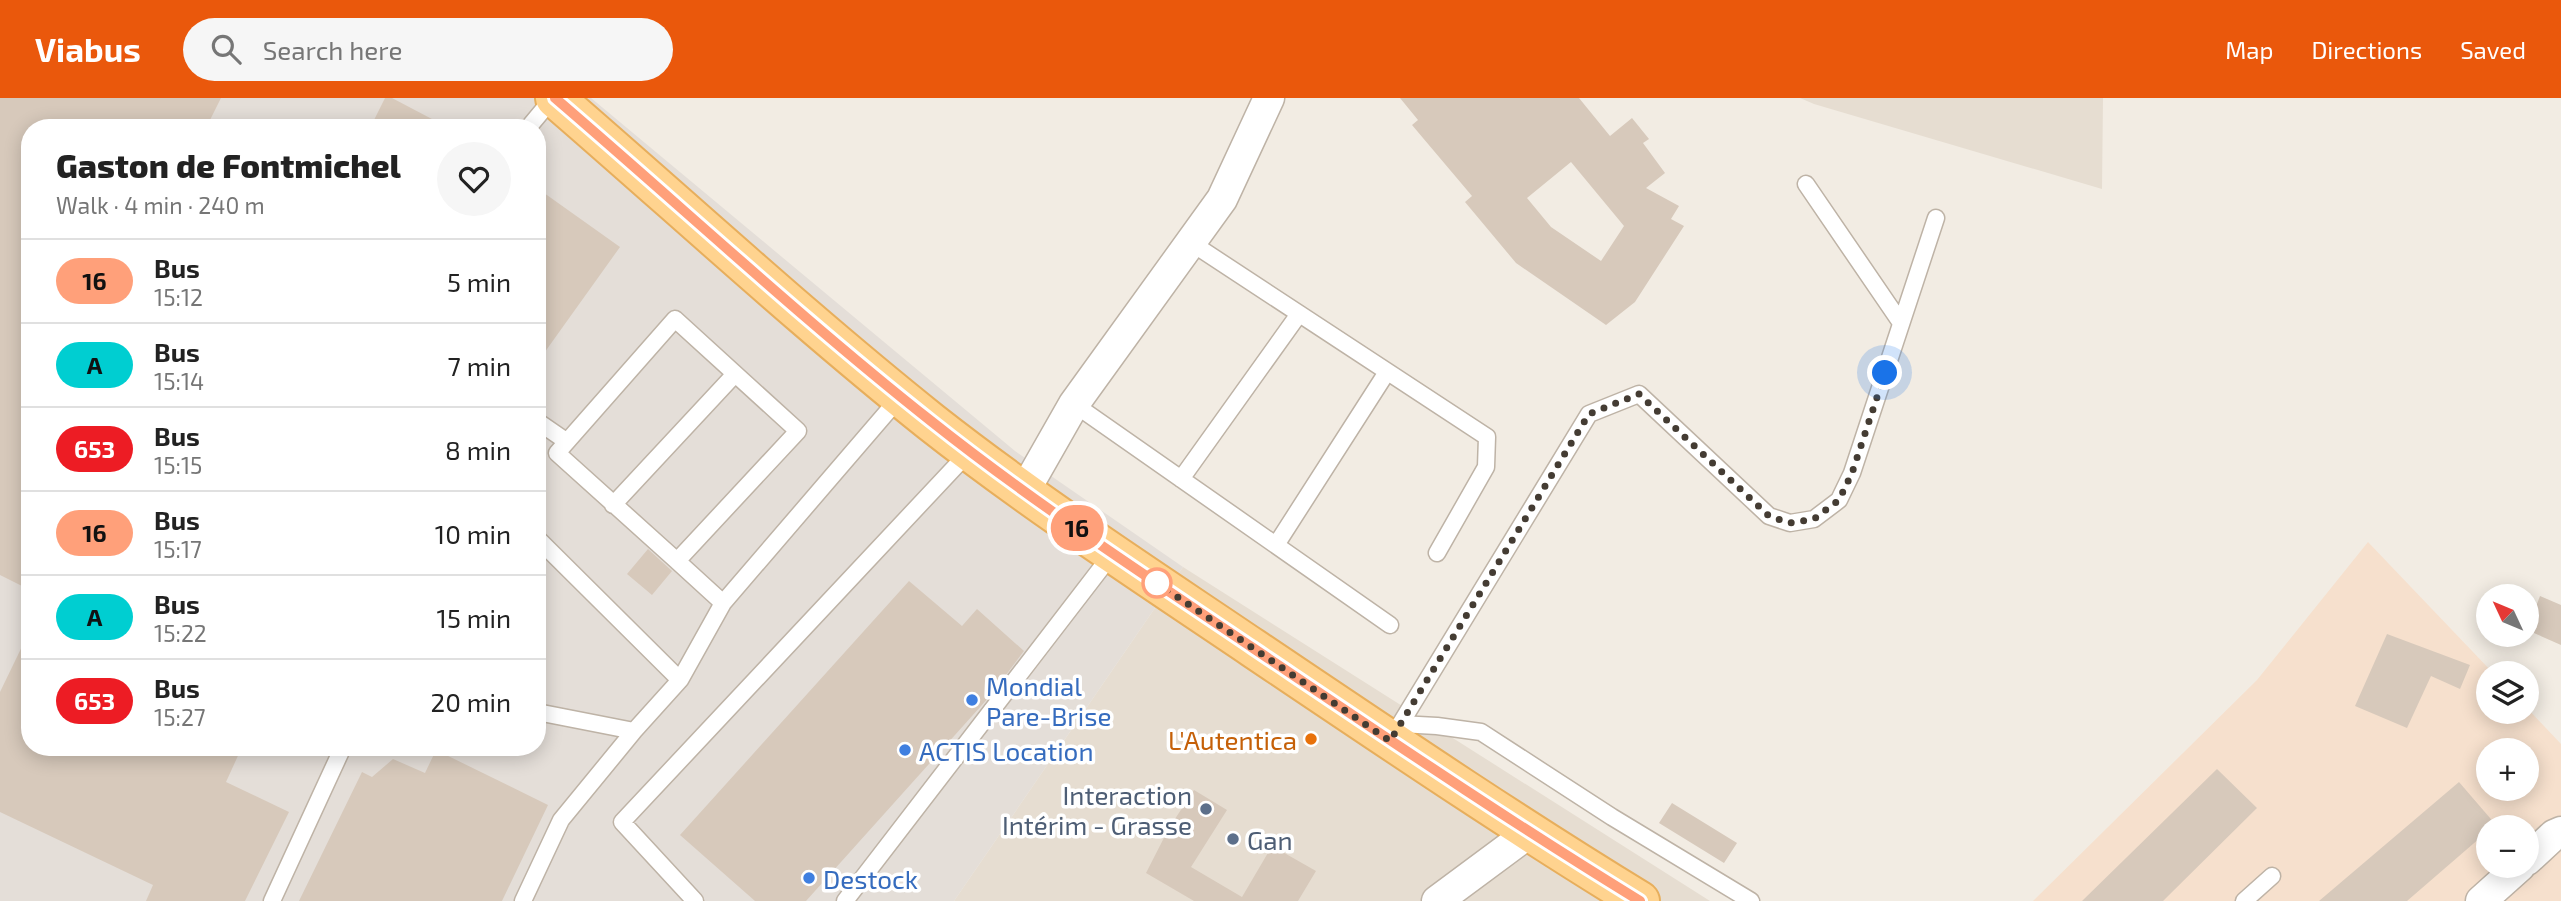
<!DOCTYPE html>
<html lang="en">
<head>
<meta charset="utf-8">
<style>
	body { margin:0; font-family:"Exo 2",sans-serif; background:#f6f6f6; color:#222; height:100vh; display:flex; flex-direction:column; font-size:26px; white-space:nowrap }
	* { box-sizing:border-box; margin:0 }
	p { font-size:23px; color:#767676 }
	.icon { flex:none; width:38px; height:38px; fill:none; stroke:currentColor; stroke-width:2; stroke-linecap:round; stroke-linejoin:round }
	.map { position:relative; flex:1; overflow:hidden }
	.details { position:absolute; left:21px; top:21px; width:525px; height:637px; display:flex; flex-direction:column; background:#fff; border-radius:28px; box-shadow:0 4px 18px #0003 }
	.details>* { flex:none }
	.badge { padding:0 14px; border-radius:23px; font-size:24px; line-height:46px }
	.needle { width:46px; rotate:314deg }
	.buttons { position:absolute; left:2476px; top:486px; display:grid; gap:14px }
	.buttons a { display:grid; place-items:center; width:63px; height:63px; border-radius:50%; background:#fff; box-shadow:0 4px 18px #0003; font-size:35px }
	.you { position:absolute; width:35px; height:35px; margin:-18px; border:5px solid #fff; border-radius:50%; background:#1a73e8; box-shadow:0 0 0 10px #1a73e833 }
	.map>.badge { position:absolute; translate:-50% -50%; box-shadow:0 0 0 4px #fff }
	.round { display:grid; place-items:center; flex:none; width:74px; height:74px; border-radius:37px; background:#f6f6f6 }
	.head { display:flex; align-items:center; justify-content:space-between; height:119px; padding:0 35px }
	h1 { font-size:33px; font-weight:800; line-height:52px }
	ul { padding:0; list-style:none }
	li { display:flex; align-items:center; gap:21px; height:84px; padding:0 35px; border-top:2px solid #e0e0e0 }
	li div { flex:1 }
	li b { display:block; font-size:26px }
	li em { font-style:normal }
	li .badge { min-width:77px; font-weight:700; text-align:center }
	header { display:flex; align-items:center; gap:42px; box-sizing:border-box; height:98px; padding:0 35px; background:#ea580c; color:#fff }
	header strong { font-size:33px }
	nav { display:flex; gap:38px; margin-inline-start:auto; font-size:24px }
	.search { width:490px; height:63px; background:#f6f6f6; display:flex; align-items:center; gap:18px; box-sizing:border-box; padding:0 24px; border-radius:38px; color:#767676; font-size:26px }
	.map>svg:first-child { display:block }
</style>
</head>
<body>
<header>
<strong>Viabus</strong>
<div class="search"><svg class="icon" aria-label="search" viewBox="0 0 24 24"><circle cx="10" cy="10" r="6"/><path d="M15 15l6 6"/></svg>Search here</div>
<nav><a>Map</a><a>Directions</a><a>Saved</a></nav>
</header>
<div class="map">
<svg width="2561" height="803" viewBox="0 0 2561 803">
	<rect width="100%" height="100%" fill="#f2ece3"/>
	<path fill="#e6ddd1" d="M1800 0H2103L2102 91 1814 6Z
		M1183 469 1710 803H954Z"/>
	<path fill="#f6e0cd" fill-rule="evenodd" d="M2368 444 2494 576H2488V614H2527V610L2561 646V803H2033L2257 582ZM2488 653H2527V691H2488ZM2488 730H2527V768H2488Z"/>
	<path fill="#e4ded8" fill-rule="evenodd" d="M0 0H591L1015 353 1183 469 954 803H0ZM30 30H537V649H30Z"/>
	<path fill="#d7c9bb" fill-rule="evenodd" d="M0 0H221L206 30H30V492L0 477Z
		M385 0H392L449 30H370Z
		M1400 0H1579L1610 38 1632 20 1649 41 1643 45 1665 75 1646 90 1679 108 1671 121 1684 128 1635 204 1606 227 1516 165 1465 104 1472 98 1412 27 1418 22ZM1571 64 1624 128 1601 163 1551 129 1527 100Z
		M537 90 620 149 537 265Z
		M648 451 672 473 652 497 627 476Z
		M909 483 962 528 977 511 1024 553 990 598 806 803H755L680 737Z
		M2540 498 2561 507V547L2527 532Z
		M30 532V649H242L226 684 289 714 245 803H146L153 787 0 714V594Z
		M2387 536 2470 567 2460 591 2431 578 2407 630 2355 608Z
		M436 652 548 707 502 803H299L362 674 372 679 393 661 425 675Z
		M2217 671 2257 710 2163 803H2082Z
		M2459 684 2496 727 2488 730V733L2407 803H2319Z
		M1194 692 1227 712 1191 769 1242 799 1272 748 1316 773 1298 803H1194L1146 775 1169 730Z
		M1672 705 1737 745 1724 765 1659 725Z"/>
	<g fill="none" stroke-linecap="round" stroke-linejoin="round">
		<defs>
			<path id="service" d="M528 30 553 0
				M1806 86 1901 225
				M1190 144 1487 339 1486 369 1437 455
				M675 221 798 333 677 463 557 355Z
				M1074 306 1390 527
				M537 323 566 343
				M1181 381 1299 216
				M613 407 735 276
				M1276 447 1387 274
				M677 463 723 505 900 299
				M680 582 723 505
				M537 614 634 633
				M1400 626 1437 628 1481 634 1612 719 1751 803
				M1390 643 1589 316 1639 296 1769 418 1790 425 1814 421 1839 402 1852 375 1936 120
				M272 803 343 649
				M523 803 561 722 634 633 680 582 537 440
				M695 803 622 724 970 353
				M845 803 1112 456
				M2244 803 2272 778"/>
			<path id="minor" d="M1025 392 1074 306 1222 101 1269 0
				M2527 762 2554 737 2561 734
				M1437 803 1530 734
				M2481 803 2520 768"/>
			<path id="primary" d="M555 0C680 108 802 221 931 324 1034 405 1145 477 1253 550 1381 636 1509 723 1640 803"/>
		</defs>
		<use href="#service" stroke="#beb3a6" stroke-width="19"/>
		<use href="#minor" stroke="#beb3a6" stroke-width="33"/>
		<use href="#primary" stroke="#e7ae5c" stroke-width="42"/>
		<use href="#service" stroke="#fff" stroke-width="16"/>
		<use href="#minor" stroke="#fff" stroke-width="30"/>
		<use href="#primary" stroke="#ffd38f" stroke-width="38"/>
	</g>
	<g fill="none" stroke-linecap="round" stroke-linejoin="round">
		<defs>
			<path id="line" d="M555 0C681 108 802 221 931 323 1034 405 1145 477 1253 550 1381 636 1509 723 1640 803"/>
		</defs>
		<use href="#line" stroke="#fff" stroke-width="16"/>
		<use href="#line" stroke="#ffa07a" stroke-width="10"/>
		<path stroke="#443c33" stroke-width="7" stroke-dasharray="0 12.6" d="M1157 485 1390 643 1589 316 1639 296 1769 418 1790 425 1814 421 1839 402 1852 375 1885 275"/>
	</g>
	<circle fill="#fff" stroke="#ffa07a" stroke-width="3.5" cx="1157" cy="485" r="14"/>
	<g fill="#3f7fe0" stroke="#fff" stroke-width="2.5">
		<circle cx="972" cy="602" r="7"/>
		<circle cx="905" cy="652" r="7"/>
		<circle cx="809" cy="780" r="7"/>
	</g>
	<circle fill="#e8710a" stroke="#fff" stroke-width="2.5" cx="1311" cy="641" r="7"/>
	<g fill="#5c6f8a" stroke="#fff" stroke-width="2.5">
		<circle cx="1206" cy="711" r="7"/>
		<circle cx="1233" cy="741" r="7"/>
	</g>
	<g text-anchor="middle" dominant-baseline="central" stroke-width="7" stroke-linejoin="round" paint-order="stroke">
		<g font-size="26" fill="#366cbe" stroke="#fff" text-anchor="start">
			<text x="986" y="587">Mondial<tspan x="986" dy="30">Pare-Brise</tspan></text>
			<text x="919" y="652">ACTIS Location</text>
			<text x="823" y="780">Destock</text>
		</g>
		<g font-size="26" fill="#c56008" stroke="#fff" text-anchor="end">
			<text x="1297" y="641">L'Autentica</text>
		</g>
		<g font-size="26" fill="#4e5e75" stroke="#fff" text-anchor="end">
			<text x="1192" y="696">Interaction<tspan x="1192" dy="30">Intérim - Grasse</tspan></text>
			<text x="1247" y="741" text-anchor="start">Gan</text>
		</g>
	</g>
</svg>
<div class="buttons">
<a><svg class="needle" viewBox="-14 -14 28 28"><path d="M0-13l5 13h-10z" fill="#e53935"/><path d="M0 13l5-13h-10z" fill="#767676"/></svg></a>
<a><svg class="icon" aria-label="layers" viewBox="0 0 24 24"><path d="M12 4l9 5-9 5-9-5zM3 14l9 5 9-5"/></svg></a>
<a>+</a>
<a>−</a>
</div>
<div class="you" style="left:1885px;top:275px"></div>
<b class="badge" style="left:1077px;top:430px;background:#ffa07a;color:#111">16</b>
<section class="details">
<div class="head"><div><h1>Gaston de Fontmichel</h1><p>Walk · 4 min · 240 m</p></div><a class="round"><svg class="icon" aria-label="heart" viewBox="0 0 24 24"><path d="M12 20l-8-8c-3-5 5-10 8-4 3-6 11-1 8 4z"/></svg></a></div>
<ul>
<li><span class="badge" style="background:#ffa07a;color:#111">16</span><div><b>Bus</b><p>15:12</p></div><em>5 min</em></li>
<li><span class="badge" style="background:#00ced1;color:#111">A</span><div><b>Bus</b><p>15:14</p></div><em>7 min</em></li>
<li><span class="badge" style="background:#ed1c24;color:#fff">653</span><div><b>Bus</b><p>15:15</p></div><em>8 min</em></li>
<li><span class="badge" style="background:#ffa07a;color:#111">16</span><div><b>Bus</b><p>15:17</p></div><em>10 min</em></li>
<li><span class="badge" style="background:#00ced1;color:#111">A</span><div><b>Bus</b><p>15:22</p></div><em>15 min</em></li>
<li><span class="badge" style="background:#ed1c24;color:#fff">653</span><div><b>Bus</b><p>15:27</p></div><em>20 min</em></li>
</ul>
</section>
</div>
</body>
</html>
